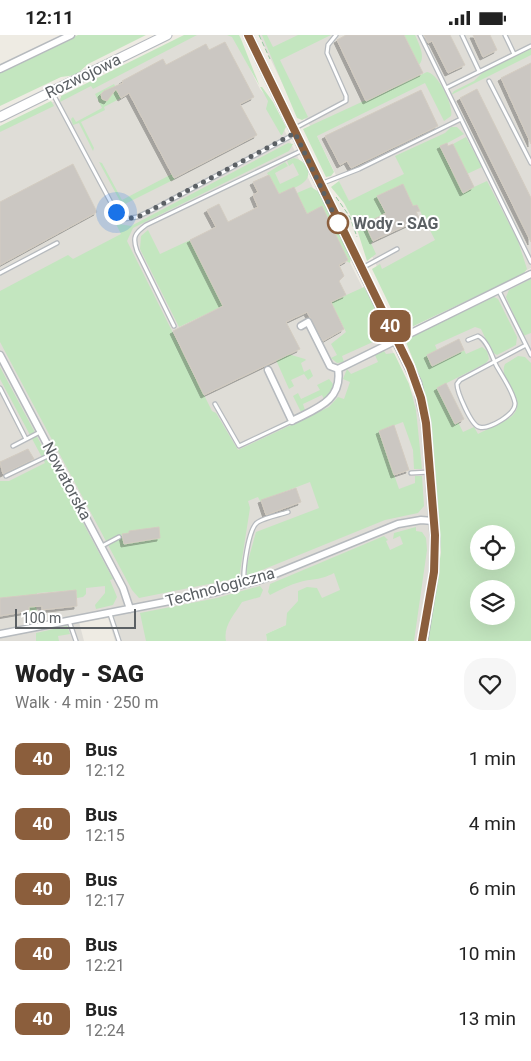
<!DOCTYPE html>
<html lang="en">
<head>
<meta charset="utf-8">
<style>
	body { margin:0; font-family:Roboto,sans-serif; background:#f6f6f6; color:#222; height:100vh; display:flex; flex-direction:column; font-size:19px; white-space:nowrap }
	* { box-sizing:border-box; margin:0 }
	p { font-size:16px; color:#767676 }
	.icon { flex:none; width:28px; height:28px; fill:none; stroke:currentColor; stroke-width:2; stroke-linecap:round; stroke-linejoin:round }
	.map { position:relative; height:606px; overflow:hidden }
	.panel { display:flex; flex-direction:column; background:#fff; flex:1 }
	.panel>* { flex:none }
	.badge { padding:0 10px; border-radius:8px; font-size:18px; line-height:32px }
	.buttons { position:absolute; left:470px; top:490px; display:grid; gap:10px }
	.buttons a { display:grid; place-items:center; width:45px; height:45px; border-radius:50%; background:#fff; box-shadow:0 5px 20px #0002; font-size:25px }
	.scale { position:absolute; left:15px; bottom:12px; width:121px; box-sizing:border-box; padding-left:5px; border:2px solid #5b6064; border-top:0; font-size:14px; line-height:18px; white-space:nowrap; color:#5b6064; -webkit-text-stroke:4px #fff; paint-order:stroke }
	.you { position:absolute; width:25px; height:25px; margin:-12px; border:4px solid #fff; border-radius:50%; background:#1a73e8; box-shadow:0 0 0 8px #1a73e833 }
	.map>.badge { position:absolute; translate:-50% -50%; box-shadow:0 0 0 2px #fff }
	.round { display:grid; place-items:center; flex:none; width:52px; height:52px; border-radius:20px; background:#f6f6f6 }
	.overview { display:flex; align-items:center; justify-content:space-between; height:85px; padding:0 15px }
	h1 { font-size:24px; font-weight:800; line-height:38px }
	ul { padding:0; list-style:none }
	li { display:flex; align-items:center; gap:15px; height:65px; padding:0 15px }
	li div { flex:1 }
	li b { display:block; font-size:19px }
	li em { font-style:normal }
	li .badge { min-width:55px; font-weight:700; text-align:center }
	.status { display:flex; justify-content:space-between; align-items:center; height:35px; padding:0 25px; background:#fff; direction:ltr }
	.status svg { height:14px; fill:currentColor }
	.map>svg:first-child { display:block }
</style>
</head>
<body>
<div class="status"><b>12:11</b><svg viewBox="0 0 49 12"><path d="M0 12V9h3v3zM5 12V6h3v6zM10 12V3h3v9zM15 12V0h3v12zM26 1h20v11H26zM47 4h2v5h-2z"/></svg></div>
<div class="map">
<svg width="531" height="606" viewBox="0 0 531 606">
	<defs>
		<filter id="shadow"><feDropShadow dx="-3" dy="3" stdDeviation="0" flood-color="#0004"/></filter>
	</defs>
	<rect width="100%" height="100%" fill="#eeebe3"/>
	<path fill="#dfddd7" d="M189 0H233L260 54 270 66 375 278 426 388 435 503 424 606H411L306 581 266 599 267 606H115L108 583 79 587 84 606H0V93Z
		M259 0H531V233L407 293 366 209 365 200 317 101 285 54Z
		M531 244V400L468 405 446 385 409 303Z"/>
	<path fill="#c3e6bf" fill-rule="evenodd" d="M78 0H146L88 29 76 40 61 42 0 71V38Z
		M184 0H197L93 54 91 51 60 67 61 61Z
		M227 0H239L241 4 260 52H262L273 67 286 92 282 100H281L266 74 268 66 232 2Z
		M262 0H267L273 12 298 0H331L280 25 308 82 302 85 297 83Z
		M404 0H415C419 9 426 22 419 30Z
		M531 12V20L451 60 454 56 474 46 485 35Z
		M427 37C438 38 454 71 451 81L444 86 425 48 317 101 334 137 331 141 326 142 303 94Z
		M114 49 121 63 104 72 105 75 81 87 94 113 93 116 79 88 73 90 71 84 73 82 76 87 102 73 95 59Z
		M51 66 54 71 0 97V91Z
		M451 92H457L464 99 440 112 463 157 487 146 518 206 527 234 523 239 401 297 397 294 400 292 372 234 380 229 382 234 435 205 417 170 413 171 403 150 377 161 386 179 365 189 373 206 371 208 376 219 367 226 356 191 344 168 331 152 339 146 349 166 404 139 395 121 445 98Z
		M466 102 482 132 467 139 453 109Z
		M288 108 293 109 289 116 133 193 127 206 212 376 216 378 238 415 329 372 338 362 344 364 350 347 343 344 347 334 351 339 378 327 375 320 384 316 386 319 394 318 409 349 416 375 422 434H414L413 415 403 387 379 396 399 454 415 448V441H422L424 471 418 478 385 485 247 541 246 533 256 497 319 473 310 447 260 466 258 462 248 466 250 473 239 543 139 563 132 555 0 307V256L68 220 73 224 121 199 112 181 119 189 131 191Z
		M294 123C301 125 304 127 307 133 314 149 290 154 279 159L267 138 285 127 288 131 275 138 280 149 299 140 293 128 289 131 287 126Z
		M99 127 102 128 122 165 172 139 175 144 117 173 121 168Z
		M311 152 319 157 351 222 350 228 346 226 348 225 322 172 307 179 297 158Z
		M148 195 160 219 190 205 223 271 179 292 140 214 141 201Z
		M531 244V298L523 301 506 262 509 255Z
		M364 252 384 290 382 291 386 301 342 321 344 327 337 328 331 323 337 320 331 309 346 297 331 267Z
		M494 262 498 264 517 302 516 310 497 320 492 317 481 294 475 292 435 310 437 315 427 320 432 330 464 315 466 319 482 312 487 316 489 324 486 328 437 353 455 389 458 387 463 397 474 392 478 399C489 393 505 388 513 380 528 364 497 345 505 329L518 321 525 322 531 328V606H428L441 517 432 393 422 347 406 307 409 303ZM479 499H506V526H479ZM479 554H506V581H479Z
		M288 319 305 324 306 325 301 328 304 337 310 334 313 341 308 345 304 339 291 345 294 351 289 354 276 325Z
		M0 332 113 544 110 545 117 562 113 570 96 574 95 570 105 558V551L86 553V559L83 562 77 563 76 555 37 558 36 572 39 583 27 587 25 581 30 580 27 560 0 563V446H9L45 428 0 344Z
		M329 344 333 349 330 361 325 366 322 360 303 369 305 375 301 377 293 361 298 358 301 364 320 355 317 350Z
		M416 492V496L422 497 426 503 427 515 414 606H267L266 599 286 590 287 578 298 566V556L307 552 317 553 322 563 340 555 334 538C318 546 315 543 300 547 289 550 280 555 270 560L268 557 270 549 384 501 388 505 386 506 390 515 403 509 400 501 393 504 394 498Z
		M260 551 263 555 260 562 242 567C234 580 223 591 226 606H146L140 578 217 563Z
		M67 591 70 599 58 601 59 606H36V598Z"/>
	<path fill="#cbc7c2" stroke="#d3ccc1" filter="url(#shadow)" d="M346 0H404L423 38 366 66 337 5Z
		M424 0H450L465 30 448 38 432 6 428 8Z
		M473 0H490L497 15 483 22Z
		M225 7 254 62 240 69 257 100 174 143 129 58 121 63 116 54 107 66 102 64 101 59 104 56 123 48 122 46 163 24 166 30 206 9 209 15Z
		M531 28V109L501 43Z
		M477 54 531 163V207L460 63Z
		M421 55 438 91 351 133 347 126 340 130 325 101Z
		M447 108 448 111 453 109 474 152 463 158 440 111Z
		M73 129 97 177 0 230V167Z
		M269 140 279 159 294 152 307 179 322 171 348 225 339 230 344 241 339 246 346 260 331 267 344 294 323 306 307 277 286 287 300 314 204 360 173 296 223 271 190 205 216 192 207 175 219 169 228 187 258 172 253 160 258 157 253 147Z
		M403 149 413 171 417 170 420 176 416 177 420 184 373 206 365 189 386 178 377 161Z
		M459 304 464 315 432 331 427 320Z
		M446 348 464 384 455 389 437 353Z
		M394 390 409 435 394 440 379 396Z
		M28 414 34 424 3 439 0 427Z
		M296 453 301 467 266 480 261 465Z
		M159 492 160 503 124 509 122 499 129 498V496Z
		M76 555 77 571 42 575V571L29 572V576L0 581V563Z"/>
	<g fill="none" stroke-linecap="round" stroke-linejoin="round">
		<defs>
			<path id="lane" d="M420 0 531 227
				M462 0 479 36
				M505 0 514 19
				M489 46 531 128
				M446 53 531 11
				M52 57 116 177 124 184 137 182 152 175 295 99
				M299 91 346 66V61L327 18 328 10 336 0
				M323 148 359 134 461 84
				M362 233 397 214
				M0 238 57 208
				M174 291 137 216C132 202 135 198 146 190L303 115
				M468 305 478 301C487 305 492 321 496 330 502 341 513 356 515 368 516 379 489 395 479 392 471 390 457 357 457 349L460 345 526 310 499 256
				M526 310 531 320
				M0 353 26 404
				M215 369 239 411 292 386
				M13 411 40 397
				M411 438 430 437
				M6 441 52 419
				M102 511 119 502
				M244 548C243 536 248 493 258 487 266 482 279 480 288 477
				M110 579 119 606
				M69 586 76 606"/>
			<path id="street" d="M0 34 71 0
				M301 291 308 287 330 331 338 334 531 239
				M0 320 123 553 130 574
				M268 335 292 386C315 374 343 366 338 334
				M0 599 216 557 263 544 398 489 421 485 433 486"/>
			<path id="secondary" d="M248 0 417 348 426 388 435 503 434 537 423 606
				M0 82 167 0"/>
		</defs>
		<use href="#lane" stroke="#b6babe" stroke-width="5.5"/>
		<use href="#street" stroke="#b6babe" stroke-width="9"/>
		<use href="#secondary" stroke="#b5b9be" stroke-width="11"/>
		<path stroke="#99caa2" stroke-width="1" stroke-dasharray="5 2.5" stroke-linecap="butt" d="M259 0 270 24
			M336 162 350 182 357 202"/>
		<use href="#lane" stroke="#fff" stroke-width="3"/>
		<use href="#street" stroke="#fff" stroke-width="6"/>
		<use href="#secondary" stroke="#fff" stroke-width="9"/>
	</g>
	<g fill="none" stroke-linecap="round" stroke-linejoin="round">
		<defs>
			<path id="line" d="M248 0 410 332 421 363 426 388 435 500 434 537 422 606"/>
		</defs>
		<use href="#line" stroke="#fff" stroke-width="11"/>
		<use href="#line" stroke="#8b5e3c" stroke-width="8"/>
		<path stroke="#5b6064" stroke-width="5" stroke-dasharray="0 9" d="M116 177 124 184 138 182 295 98 338 188"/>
	</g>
	<circle fill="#fff" stroke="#8b5e3c" stroke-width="2.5" cx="338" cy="188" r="10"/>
	<g text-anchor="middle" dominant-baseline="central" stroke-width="4" stroke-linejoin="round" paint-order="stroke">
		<g font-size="16" fill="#5b6064" stroke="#fff">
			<text transform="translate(83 41) rotate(-26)">Rozwojowa</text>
			<text transform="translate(67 446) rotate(62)">Nowatorska</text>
			<text transform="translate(220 552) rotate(-15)">Technologiczna</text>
		</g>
		<g font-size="16" font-weight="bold" fill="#5b6064" stroke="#fff" text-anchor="start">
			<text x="353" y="188">Wody - SAG</text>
		</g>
	</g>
</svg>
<div class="buttons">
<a><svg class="icon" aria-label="locate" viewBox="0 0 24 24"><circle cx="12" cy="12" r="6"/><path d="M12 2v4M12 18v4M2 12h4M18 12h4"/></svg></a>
<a><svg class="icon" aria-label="layers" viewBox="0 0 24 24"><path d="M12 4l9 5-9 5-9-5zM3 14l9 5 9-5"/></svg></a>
</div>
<div class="scale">100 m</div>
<div class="you" style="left:116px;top:177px"></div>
<b class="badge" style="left:390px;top:291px;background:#8b5e3c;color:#fff">40</b>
</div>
<section class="panel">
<div class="overview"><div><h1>Wody - SAG</h1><p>Walk · 4 min · 250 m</p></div><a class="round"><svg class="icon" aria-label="heart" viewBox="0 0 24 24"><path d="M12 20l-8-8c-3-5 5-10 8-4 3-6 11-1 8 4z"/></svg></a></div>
<ul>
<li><span class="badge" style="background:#8b5e3c;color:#fff">40</span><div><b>Bus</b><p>12:12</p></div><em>1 min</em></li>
<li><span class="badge" style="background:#8b5e3c;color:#fff">40</span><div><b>Bus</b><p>12:15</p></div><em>4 min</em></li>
<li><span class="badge" style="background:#8b5e3c;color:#fff">40</span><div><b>Bus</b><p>12:17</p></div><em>6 min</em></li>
<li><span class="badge" style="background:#8b5e3c;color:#fff">40</span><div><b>Bus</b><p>12:21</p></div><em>10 min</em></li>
<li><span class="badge" style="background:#8b5e3c;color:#fff">40</span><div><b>Bus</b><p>12:24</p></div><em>13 min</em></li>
</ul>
</section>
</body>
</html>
